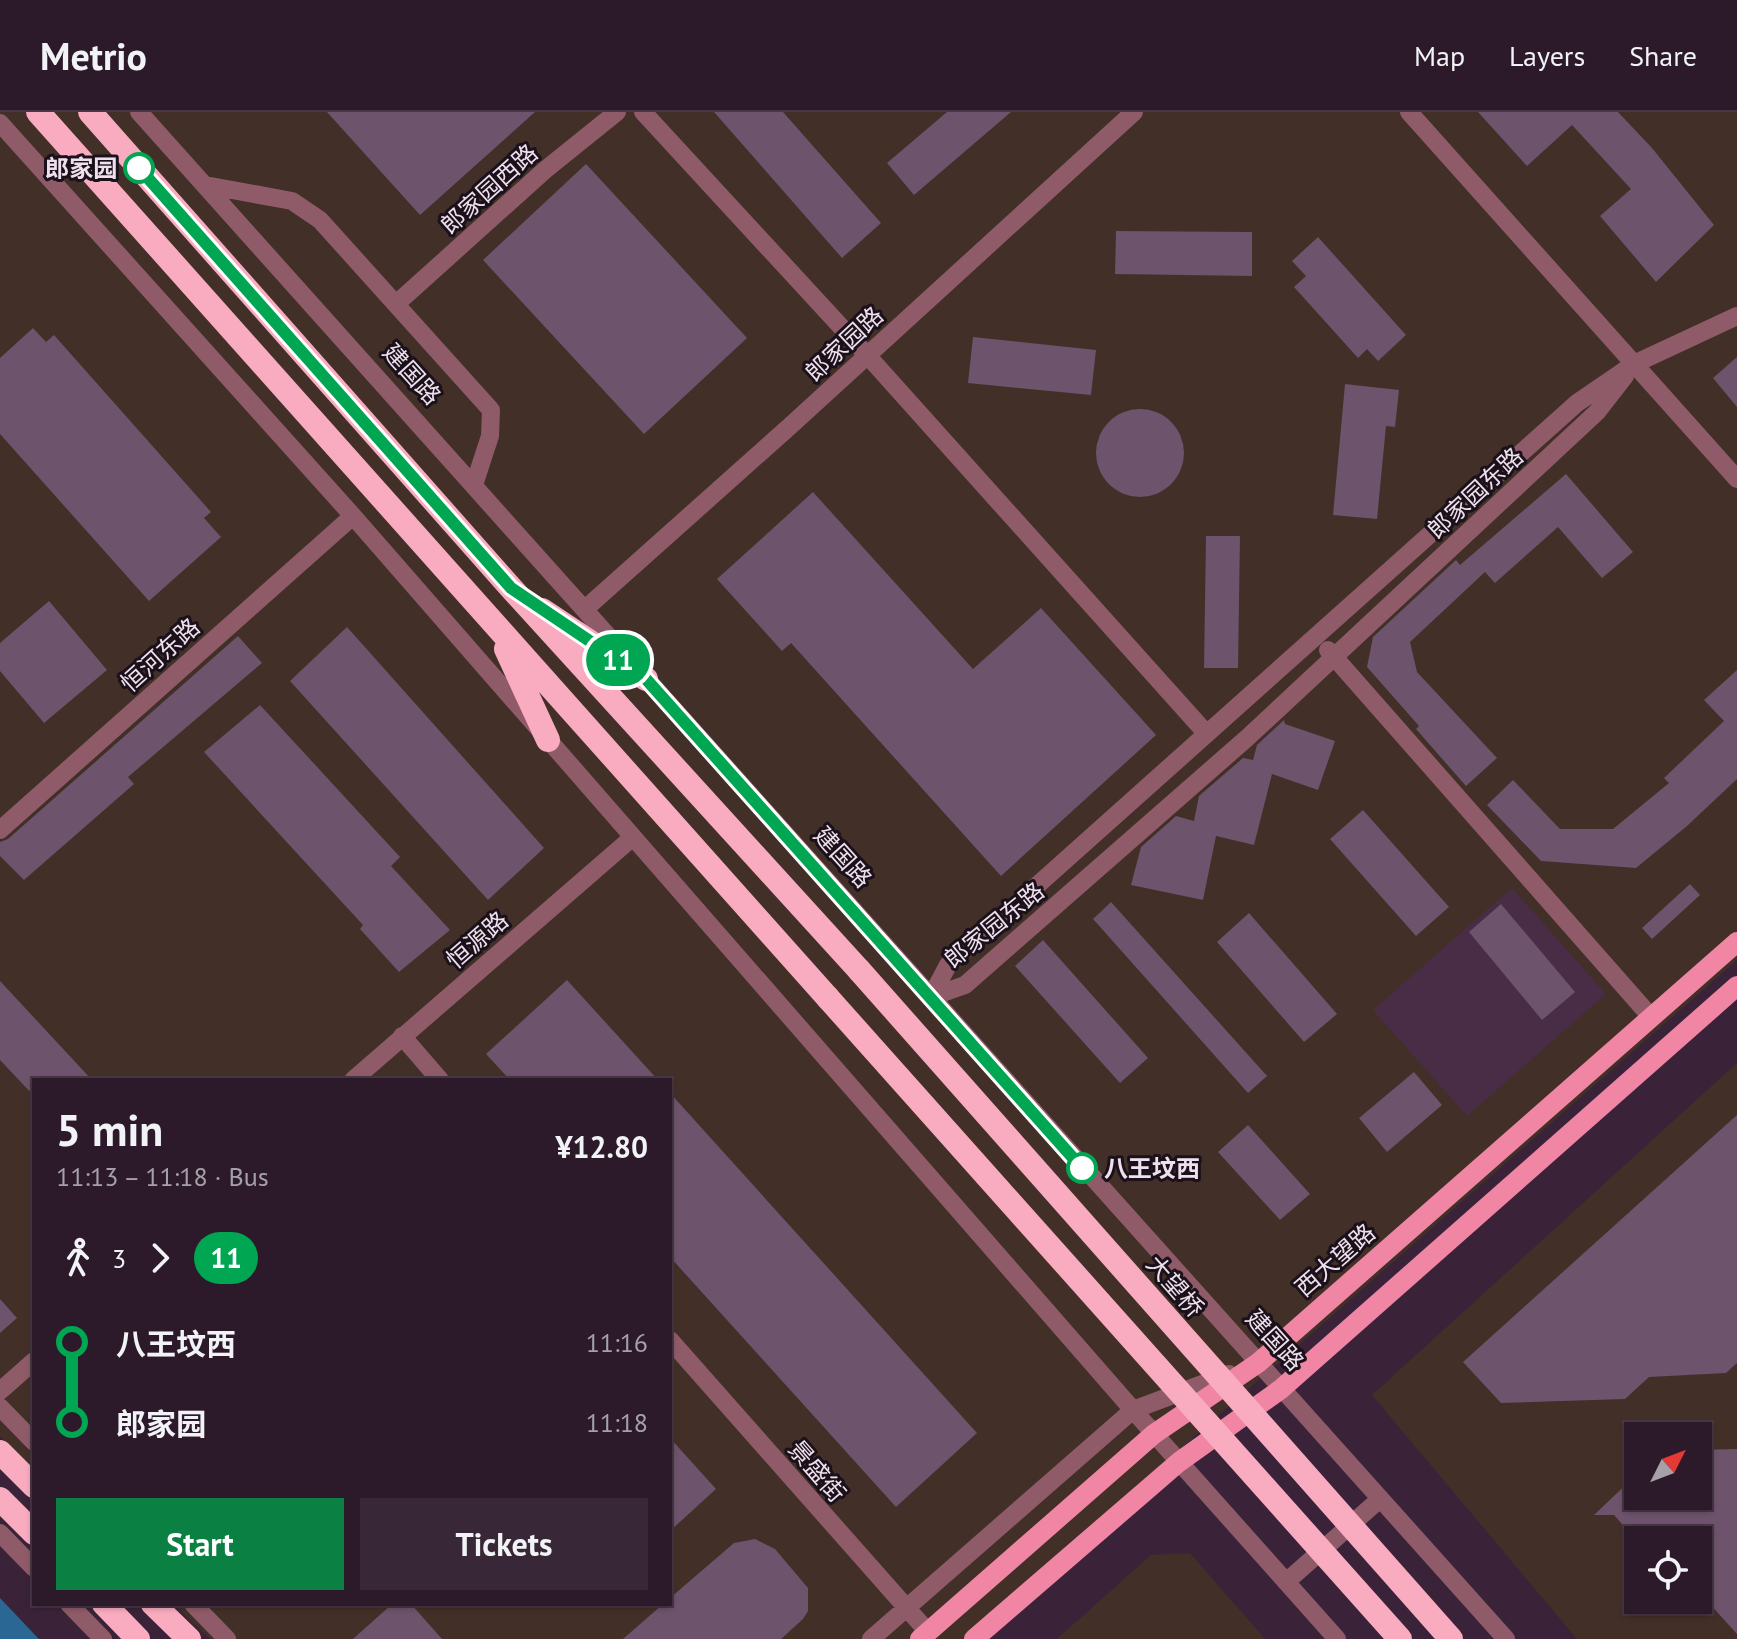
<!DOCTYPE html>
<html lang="en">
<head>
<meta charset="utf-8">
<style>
	body { margin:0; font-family:"PT Sans","Noto Sans SC",sans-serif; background:#382737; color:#f1f3f6; height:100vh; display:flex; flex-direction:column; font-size:30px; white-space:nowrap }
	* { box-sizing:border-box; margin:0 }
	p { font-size:26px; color:#a6a1a9 }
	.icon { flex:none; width:44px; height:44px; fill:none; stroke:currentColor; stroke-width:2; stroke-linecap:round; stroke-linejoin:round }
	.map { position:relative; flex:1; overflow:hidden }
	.details { position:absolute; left:32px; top:966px; width:640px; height:528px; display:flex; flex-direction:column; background:#2c1a2b; border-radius:0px; box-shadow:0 2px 6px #0004,0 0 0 2px #483847 }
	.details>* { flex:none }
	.badge { padding:0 16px; border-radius:26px; font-size:28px; line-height:52px }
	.needle { width:52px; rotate:48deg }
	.buttons { position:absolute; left:1624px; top:1310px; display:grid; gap:16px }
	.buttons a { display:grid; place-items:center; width:88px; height:88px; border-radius:0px; background:#2c1a2b; box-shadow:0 2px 6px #0004,0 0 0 2px #483847; font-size:40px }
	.map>.badge { position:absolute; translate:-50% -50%; box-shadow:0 0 0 4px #fff }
	.legs { display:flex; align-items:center; gap:12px; height:88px; padding:0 24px; font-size:26px }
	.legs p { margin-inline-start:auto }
	.overview { display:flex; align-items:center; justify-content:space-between; height:136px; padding:0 24px }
	h1 { font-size:44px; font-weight:600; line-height:60px }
	.primary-button { display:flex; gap:16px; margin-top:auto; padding:16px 24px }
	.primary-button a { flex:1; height:92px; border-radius:0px; background:#0b8043; color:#fff; font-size:32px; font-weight:600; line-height:92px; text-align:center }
	.primary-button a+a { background:#382737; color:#f1f3f6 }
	ul { padding:0 24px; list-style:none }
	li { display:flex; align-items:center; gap:28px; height:80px; font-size:30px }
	li i { display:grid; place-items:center; width:12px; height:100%; margin:0 10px; background:currentColor }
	li i::after { content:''; width:20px; height:20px; margin:-10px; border:6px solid; border-radius:50%; background:#2c1a2b }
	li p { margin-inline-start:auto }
	li:first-child i { background:linear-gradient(#0000 50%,currentColor 0) }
	li:last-child i { background:linear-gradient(currentColor 50%,#0000 0) }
	header { display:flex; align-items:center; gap:48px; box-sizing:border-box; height:112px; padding:0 40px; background:#2c1a2b; border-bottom:2px solid #483847 }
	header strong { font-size:38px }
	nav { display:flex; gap:44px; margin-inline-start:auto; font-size:28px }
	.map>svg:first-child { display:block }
</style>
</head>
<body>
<header>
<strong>Metrio</strong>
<nav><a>Map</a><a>Layers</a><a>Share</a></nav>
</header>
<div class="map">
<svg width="1737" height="1527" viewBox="0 0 1737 1527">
	<rect width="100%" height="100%" fill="#3a2339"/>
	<path fill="#422f28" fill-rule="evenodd" d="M0 0H1737V848L964 1527H210L173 1492H670V968H34V1357L0 1324Z
		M1737 951V1527H1577L1372 1283ZM1638 1324H1698V1384H1638ZM1638 1428H1698V1488H1638Z
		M1190 1441 1265 1527H1057L1151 1443Z"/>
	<path fill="#492d47" d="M1512 776 1606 882 1467 1004 1373 898Z"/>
	<path fill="#2b6795" d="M0 1486 36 1524 39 1527H0Z"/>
	<path fill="#6d536b" d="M327 0H535L420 103Z
		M714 0H783L881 111 842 146Z
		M947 0H1011L914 83 887 51Z
		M1478 0H1618L1652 36 1714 113 1656 170 1600 104 1631 77 1572 13 1527 54Z
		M586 52 747 226 644 322 483 148Z
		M1116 119 1252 120V164L1115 162Z
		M1318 125 1406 223 1378 249 1367 237 1358 246 1294 175 1306 164 1292 149Z
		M33 216 46 230 54 223 211 400 204 406 221 425 149 489 0 322V246Z
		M973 225 1096 238 1091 283 968 271Z
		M1737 245V295L1713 266Z
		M1345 272 1399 278 1395 315 1386 314 1377 407 1333 403Z
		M1096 341a44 44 0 1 1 88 0a44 44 0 1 1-88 0Z
		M1566 362 1633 440 1602 466 1558 415 1495 471 1485 460 1410 530 1417 560 1497 646 1466 674 1416 617 1419 614 1367 555 1373 525 1456 448 1460 453Z
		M813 380 973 557 1041 496 1156 623 1001 764 791 531 782 539 717 467Z
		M1206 424H1240L1238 556H1204Z
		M49 489 107 558 44 611 0 559V531Z
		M347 515 544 736 488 788 290 569Z
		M238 524 262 551 128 665 134 672 24 768 0 744V730L8 727Z
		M1737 558V667L1687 714 1636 756 1541 749 1487 693 1513 668 1560 717H1613L1669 671 1664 666 1724 609 1704 588Z
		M260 593 400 745 391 754 450 818 399 860 360 817 363 813 204 640Z
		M1284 608 1285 612 1335 629 1318 678 1272 662 1254 733 1216 724 1203 788 1131 773 1141 735 1176 704 1194 709 1199 684 1243 646 1253 648 1257 633Z
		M1363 698 1449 795 1416 824 1330 727Z
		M1690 772 1700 783 1652 827 1642 816Z
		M1111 790 1267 964 1248 981 1093 807Z
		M1501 792 1575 880 1542 908 1469 820Z
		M1249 801 1337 902 1304 930 1217 830Z
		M1043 828 1148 946 1120 971 1015 854Z
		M567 868 658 968H510L486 942Z
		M0 869 92 968H34V984L0 948Z
		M1414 960 1442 993 1387 1040 1359 1006Z
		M670 981 977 1321 896 1395 670 1145Z
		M1737 1003V1251L1726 1261 1649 1265 1625 1287 1501 1291 1463 1250Z
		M1248 1013 1310 1082 1280 1108 1218 1040Z
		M0 1187 17 1206 0 1221Z
		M670 1326 716 1377 670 1419Z
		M1737 1337V1522L1698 1479V1428H1636L1614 1403H1594L1638 1361V1384H1698V1338Z
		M755 1427 775 1437 808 1476V1499L803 1507 781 1527H623L663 1492H670V1486L734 1431Z
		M392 1492H411L442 1527H353Z"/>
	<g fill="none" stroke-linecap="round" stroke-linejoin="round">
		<path stroke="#8f5b68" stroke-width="18" d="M139 0 1506 1527
			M643 0 867 243 1206 621
			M1409 0 1737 367
			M0 11 353 404 1133 1298 1337 1527
			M205 73 292 89 320 108 491 298 490 324 474 373
			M396 192 545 58 617 0
			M585 497 789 315 1134 0
			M1328 538 1651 905
			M0 718 353 404
			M931 885 948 853 1577 291 1634 252 1737 204
			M931 885 965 873 1247 626 1597 300 1625 264
			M402 924 440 968
			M353 968 633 725
			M670 1228 928 1520
			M0 1279 34 1249
			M0 1295 34 1330
			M0 1421 34 1456
			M1286 1470 1380 1387
			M69 1492 103 1527
			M193 1492 227 1527
			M871 1527 1133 1298 1229 1262"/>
		<path stroke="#f085a4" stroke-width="20" d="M920 1527 1154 1322 1258 1251 1737 830
			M974 1527 1179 1350 1281 1277 1737 874"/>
		<path stroke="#f9abbf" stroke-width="24" d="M38 0 828 886
			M90 0 511 476 859 858
			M542 498 646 567
			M506 537 548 628
			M0 1340 34 1374
			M0 1387 34 1421
			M104 1492 138 1527
			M153 1492 189 1527"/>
		<path stroke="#f9abbf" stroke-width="24" d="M859 858 1451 1527
			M828 886 1400 1527"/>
	</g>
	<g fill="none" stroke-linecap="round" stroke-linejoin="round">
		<defs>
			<path id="line-1" d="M139 56 511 476 646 567 1082 1056"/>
		</defs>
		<use href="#line-1" stroke="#fff" stroke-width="18"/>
		<use href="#line-1" stroke="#00a651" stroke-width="12"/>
	</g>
	<g fill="#fff" stroke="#00a651" stroke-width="4">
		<circle cx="139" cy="56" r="14"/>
		<circle cx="1082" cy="1056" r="14"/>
	</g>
	<g text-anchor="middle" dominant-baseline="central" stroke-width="6" stroke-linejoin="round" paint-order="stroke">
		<g font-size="24" font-weight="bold" fill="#efe0ee" stroke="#1b111a" text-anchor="end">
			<text x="117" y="56">郎家园</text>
			<text x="1104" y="1056" text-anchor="start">八王坟西</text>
		</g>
		<g font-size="24" fill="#efe0ee" stroke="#1b111a">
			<text transform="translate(489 77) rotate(-42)">郎家园西路</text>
			<text transform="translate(844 232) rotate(-43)">郎家园路</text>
			<text transform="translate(412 262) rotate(48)">建国路</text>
			<text transform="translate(1475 381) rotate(-43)">郎家园东路</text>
			<text transform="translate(160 543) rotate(-42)">恒河东路</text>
			<text transform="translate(843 745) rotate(48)">建国路</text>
			<text transform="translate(994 813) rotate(-39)">郎家园东路</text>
			<text transform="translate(477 828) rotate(-41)">恒源路</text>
			<text transform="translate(1335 1148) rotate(-41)">西大望路</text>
			<text transform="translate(1175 1174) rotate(49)">大望桥</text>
			<text transform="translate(1275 1228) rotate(48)">建国路</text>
			<text transform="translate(817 1359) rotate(49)">景盛街</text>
		</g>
	</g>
</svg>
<div class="buttons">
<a><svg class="needle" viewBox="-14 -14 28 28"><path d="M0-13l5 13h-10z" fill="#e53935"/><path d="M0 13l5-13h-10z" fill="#a6a1a9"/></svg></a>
<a><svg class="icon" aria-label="locate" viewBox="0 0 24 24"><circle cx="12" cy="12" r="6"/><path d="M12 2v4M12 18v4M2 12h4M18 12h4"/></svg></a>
</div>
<b class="badge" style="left:618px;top:548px;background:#00a651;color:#fff">11</b>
<section class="details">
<div class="overview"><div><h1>5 min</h1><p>11:13 – 11:18 · Bus</p></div><b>¥12.80</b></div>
<div class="legs"><svg class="icon" aria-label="walk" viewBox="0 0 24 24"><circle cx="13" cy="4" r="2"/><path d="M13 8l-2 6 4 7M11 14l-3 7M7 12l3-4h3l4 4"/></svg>3<svg class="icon" aria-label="forward" viewBox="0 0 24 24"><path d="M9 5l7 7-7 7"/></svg><b class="badge" style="background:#00a651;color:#fff">11</b></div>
<ul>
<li><i style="color:#00a651"></i><b>八王坟西</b><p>11:16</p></li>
<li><i style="color:#00a651"></i><b>郎家园</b><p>11:18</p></li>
</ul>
<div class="primary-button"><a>Start</a><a>Tickets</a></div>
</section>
</div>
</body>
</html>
